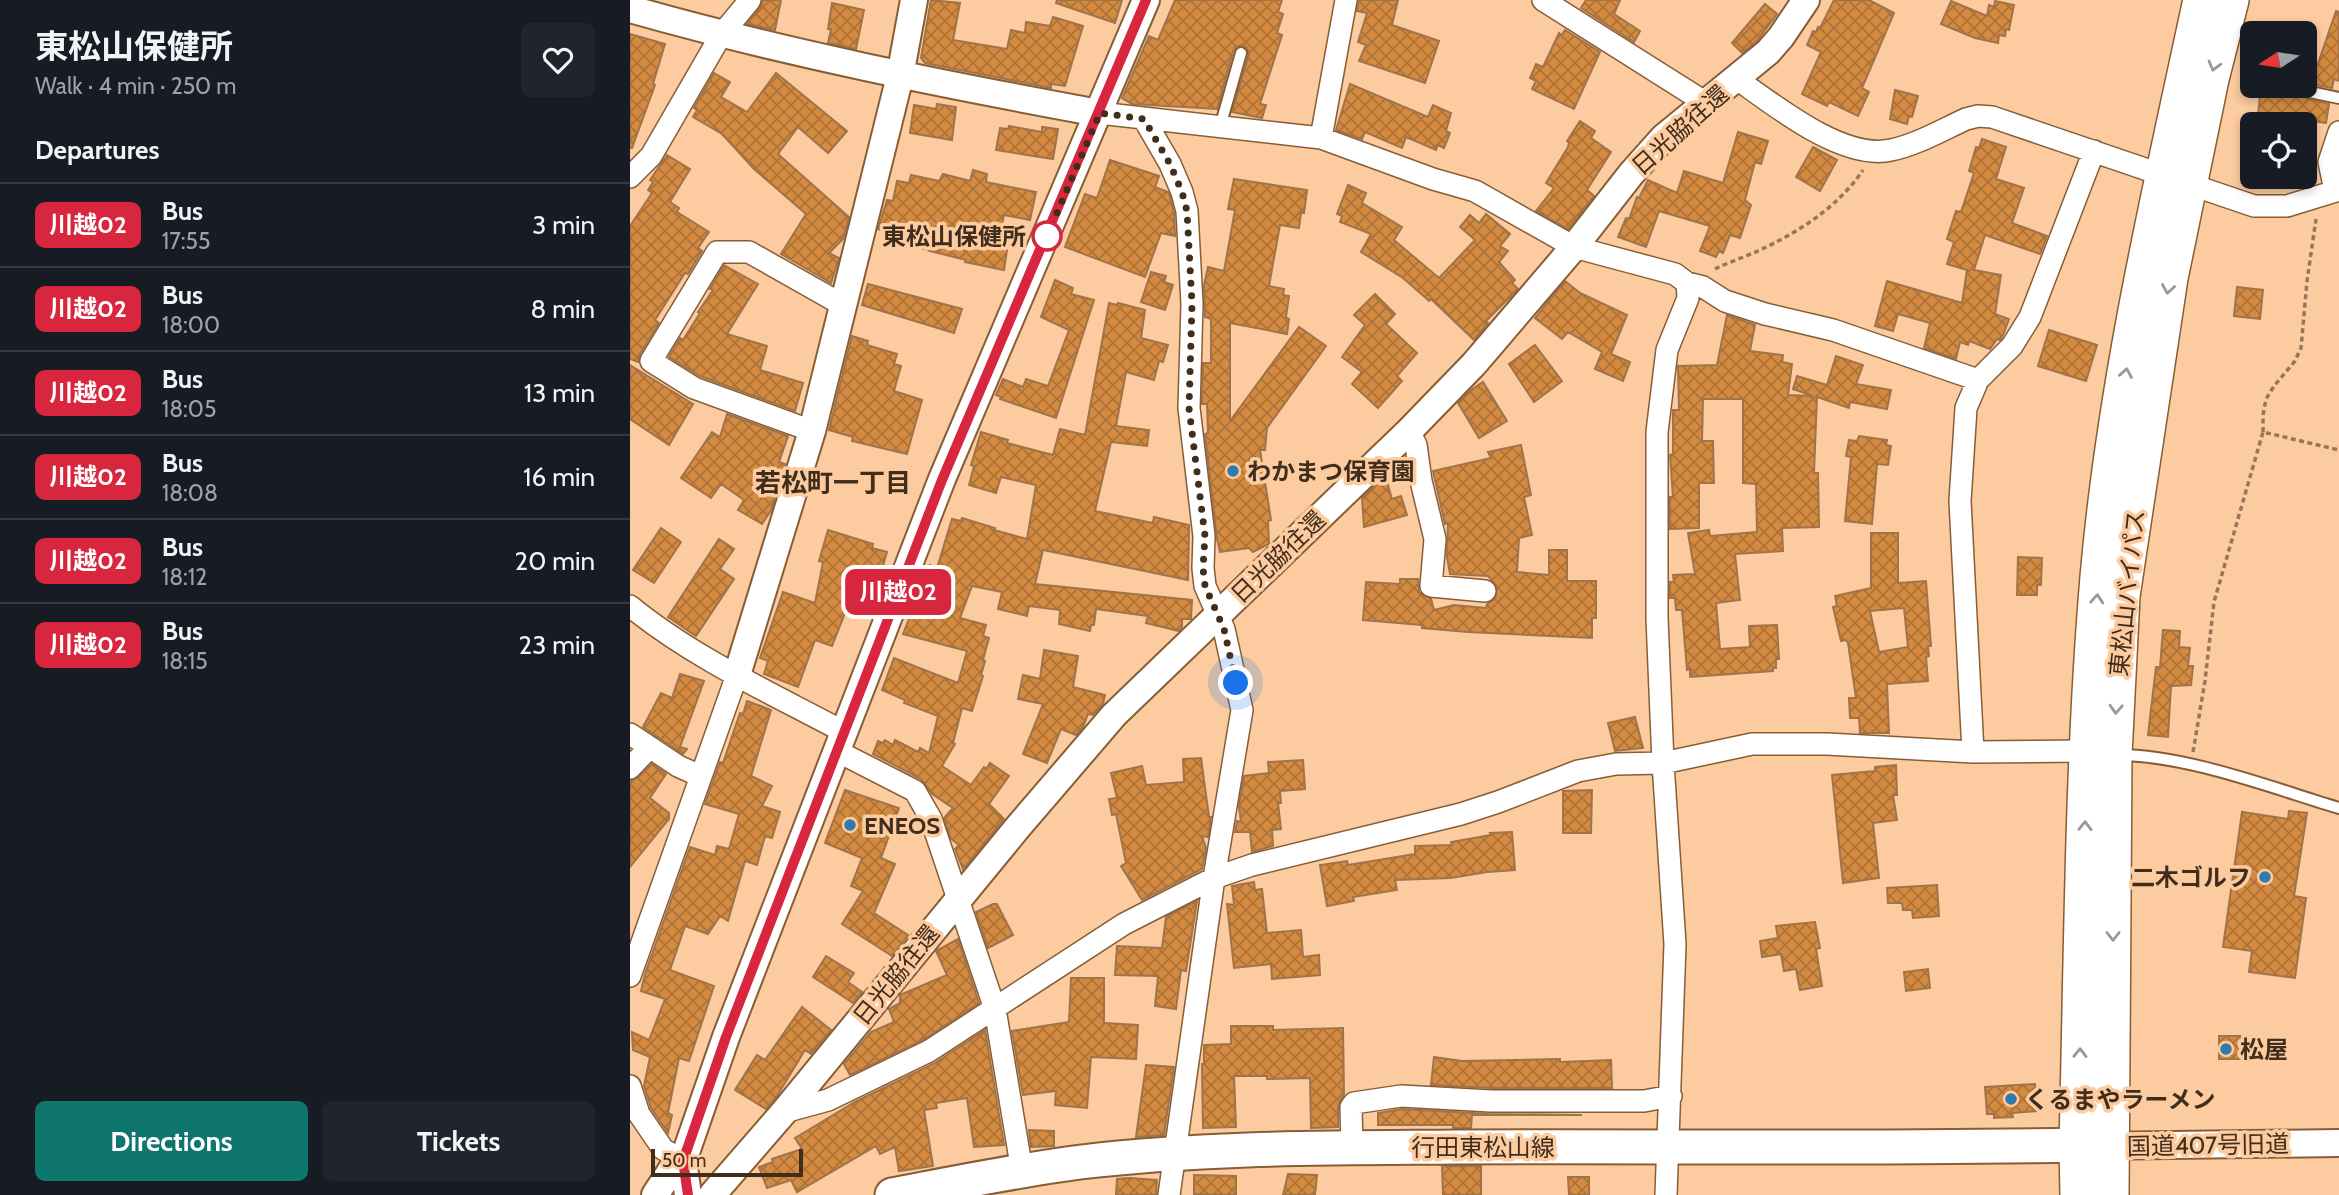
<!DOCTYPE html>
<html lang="en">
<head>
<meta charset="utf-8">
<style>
	body { margin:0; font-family:Cabin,"Noto Sans JP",sans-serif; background:#20242c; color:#f1f3f6; height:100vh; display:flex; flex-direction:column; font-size:26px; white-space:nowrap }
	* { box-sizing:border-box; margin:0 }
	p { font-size:23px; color:#9ea1a6 }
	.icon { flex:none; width:38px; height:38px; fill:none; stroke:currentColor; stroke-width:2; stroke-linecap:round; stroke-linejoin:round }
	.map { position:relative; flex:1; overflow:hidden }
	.details { display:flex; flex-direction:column; background:#171b24; width:630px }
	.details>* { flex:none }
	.badge { padding:0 14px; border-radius:10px; font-size:24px; line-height:46px }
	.needle { width:46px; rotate:258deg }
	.fabs { position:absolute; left:1610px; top:21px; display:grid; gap:14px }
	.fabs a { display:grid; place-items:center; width:77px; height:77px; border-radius:10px; background:#171b24; box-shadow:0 4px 10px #0003; font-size:35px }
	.scale { position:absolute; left:21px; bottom:18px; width:152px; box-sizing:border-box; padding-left:7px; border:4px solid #412d1c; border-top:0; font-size:19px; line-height:24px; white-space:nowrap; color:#412d1c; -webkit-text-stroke:5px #fccb9f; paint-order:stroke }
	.you { position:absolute; width:35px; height:35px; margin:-18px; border:5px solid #fff; border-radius:50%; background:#1a73e8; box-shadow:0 0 0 10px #1a73e833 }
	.map>.badge { position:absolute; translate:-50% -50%; box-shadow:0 0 0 4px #fff }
	h2 { padding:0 35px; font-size:26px; line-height:63px }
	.round { display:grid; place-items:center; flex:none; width:74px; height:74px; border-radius:10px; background:#20242c }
	.headline { display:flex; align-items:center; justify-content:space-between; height:119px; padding:0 35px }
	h1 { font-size:33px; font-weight:700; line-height:52px }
	.cta { display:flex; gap:14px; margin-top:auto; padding:14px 35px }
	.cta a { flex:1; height:80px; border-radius:10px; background:#0f766e; color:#fff; font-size:28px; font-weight:700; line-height:80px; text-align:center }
	.cta a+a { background:#20242c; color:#f1f3f6 }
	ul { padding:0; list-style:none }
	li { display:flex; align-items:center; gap:21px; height:84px; padding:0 35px; border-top:2px solid #363941 }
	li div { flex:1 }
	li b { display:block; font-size:26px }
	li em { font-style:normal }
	li .badge { min-width:77px; font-weight:700; text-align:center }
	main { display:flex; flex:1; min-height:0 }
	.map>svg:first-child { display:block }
</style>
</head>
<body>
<main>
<section class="details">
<div class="headline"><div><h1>東松山保健所</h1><p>Walk · 4 min · 250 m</p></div><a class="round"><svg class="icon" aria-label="heart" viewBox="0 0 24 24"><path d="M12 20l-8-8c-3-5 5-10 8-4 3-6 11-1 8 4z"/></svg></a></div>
<h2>Departures</h2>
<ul>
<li><span class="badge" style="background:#d7263d;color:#fff">川越02</span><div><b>Bus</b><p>17:55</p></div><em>3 min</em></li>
<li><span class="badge" style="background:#d7263d;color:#fff">川越02</span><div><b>Bus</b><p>18:00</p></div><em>8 min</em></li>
<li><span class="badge" style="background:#d7263d;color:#fff">川越02</span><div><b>Bus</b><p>18:05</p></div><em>13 min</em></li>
<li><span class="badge" style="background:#d7263d;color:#fff">川越02</span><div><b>Bus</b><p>18:08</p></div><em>16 min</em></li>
<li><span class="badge" style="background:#d7263d;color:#fff">川越02</span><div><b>Bus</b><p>18:12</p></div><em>20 min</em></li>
<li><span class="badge" style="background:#d7263d;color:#fff">川越02</span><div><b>Bus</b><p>18:15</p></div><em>23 min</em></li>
</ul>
<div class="cta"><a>Directions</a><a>Tickets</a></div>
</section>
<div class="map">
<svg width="1709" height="1195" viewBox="0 0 1709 1195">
	<defs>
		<pattern id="building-cross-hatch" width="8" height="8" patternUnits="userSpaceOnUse" patternTransform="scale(1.75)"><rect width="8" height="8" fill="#d48b41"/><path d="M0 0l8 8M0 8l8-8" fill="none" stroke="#ae7236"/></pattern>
	</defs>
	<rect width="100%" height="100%" fill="#fccb9f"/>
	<path fill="url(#building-cross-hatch)" stroke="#a0734a" stroke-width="2" fill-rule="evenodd" d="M133 0H151L145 30 117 24 130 8Z
		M301 0 330 3 323 40 377 49 381 30 395 33 396 22 420 26 423 17 453 26 435 86 421 84V88L295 63 291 58Z
		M427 0H492L485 23 426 3Z
		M545 0H652L648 12 653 14 647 33 652 35 630 104 636 105 632 118 602 112 619 54 617 48 612 45 606 47 603 51 587 109 502 104 492 98 519 36 528 40Z
		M729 0H768L762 25 809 41 795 83 729 61 736 45 728 42 737 13 727 11Z
		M956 0H990L984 14 1010 31 1004 42 951 8Z
		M1204 0H1239L1264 13 1232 88 1239 92 1228 116 1199 102 1197 106 1172 94 1191 52 1177 45 1183 31 1186 32 1188 27 1190 28Z
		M1321 1 1357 16 1359 5 1364 7 1365 1 1384 5 1379 30 1376 29 1375 36 1369 35 1368 43 1345 38 1311 24Z
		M202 3 234 10 226 49 198 43 201 29H198Z
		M1135 4 1147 14 1127 41 1112 53 1102 43Z
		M1706 11 1709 12V81L1704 79 1702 88 1681 84Z
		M935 30 970 52 944 109 902 89 906 81 900 78 906 64 913 67 929 33 932 35Z
		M0 34 35 44 23 84 25 85 2 148H0Z
		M84 73 100 82 91 97 117 112 146 73 217 131 198 153 168 127 148 154 219 217 213 239 199 253 209 258 201 283 151 254 176 214 124 169 92 134 63 117 67 110 64 108Z
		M720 84 798 117 803 105 821 113 816 131 820 133 814 148 808 145 806 150 776 137 772 148 735 132 732 139 706 130Z
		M1631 86H1676L1672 91 1675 98 1699 104 1696 123 1661 117 1660 124H1627Z
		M1265 90 1288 96 1282 117 1279 116 1277 124 1260 119Z
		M307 104 326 107 322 140 280 133 284 105 306 109Z
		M950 121 965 131 961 138 981 152 957 190 964 196 938 229 906 211 924 188 916 183 938 147 939 142 937 141Z
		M379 126 412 132V127L428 129 423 159 366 150 370 128 378 129Z
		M1108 132 1138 141 1131 164 1125 162 1115 200 1121 205 1110 238 1100 235 1093 253 1089 251 1086 257 1070 251 1080 226 1029 211 1016 247 988 237 996 218 999 219 1007 197 1009 198 1018 180 1047 193 1054 171 1093 183Z
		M1352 139 1376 147 1366 179 1394 188 1382 223 1417 236 1410 254 1355 235 1344 270 1371 275 1365 314 1379 319 1373 335 1370 340 1367 339 1360 349 1339 341 1338 345 1330 342 1326 359 1294 348 1300 323 1268 314 1263 331 1245 326 1257 281 1332 303 1337 270 1317 264 1324 242 1317 239 1326 211 1331 212 1344 173 1339 171 1346 147 1349 148Z
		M1183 147 1207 160 1190 191 1166 177Z
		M37 155 60 169 40 202 49 208 47 212 79 232 68 248 72 251 58 274 55 273 25 320 29 323 10 354 8 362 0 359V226L22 193 18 190 23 182 20 180Z
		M480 160 529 176 525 187 538 192 540 196 544 213 545 236 531 233 515 277 435 247 455 194 467 198Z
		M343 170 357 174 356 182 406 192 400 220 374 215 367 248 377 250 374 270 335 262 336 260 300 251 253 235 254 231 248 229 257 200 263 201 267 181 279 183 281 175 309 181 313 174 340 181Z
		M604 179 677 190 674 213H671L669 228 650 225 639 286 654 289 653 295 659 296 656 317 659 319 657 334 600 323V421L669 327 696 346 637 428 635 450H630L641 520 638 521 639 544 623 552 619 548 590 552 587 539 575 434 578 433 577 404H572L573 363H581V319L575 317 574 285 578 267 594 271 605 210 598 209Z
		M718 185 736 193 732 203 772 227 764 240 809 278 845 240 830 227 840 215 849 223 856 214 880 234 870 246 878 251 869 262 885 280 882 283 888 289 856 321 858 323 844 340 801 299 799 301 773 278 731 252 741 234 710 222 712 216 707 214Z
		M94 265 128 284 97 334 137 346 130 370 173 383 165 411 70 376 39 357 50 338 53 340 70 313 68 312 83 290 80 289Z
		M521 272 536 276 534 282 543 285 535 310 511 302Z
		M425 280 443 288 441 294 464 300 426 418 370 399 371 397 366 395 373 379 393 387 396 379 418 386 439 330 411 317Z
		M935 281 950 293 997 315 981 354 1000 362 993 381 965 369 972 352 938 332 932 339 905 318Z
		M238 284 332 309 324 333 232 305Z
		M1607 287 1633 290 1630 319 1604 316Z
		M745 294 765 314 756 324 787 353 767 376 772 381 748 408 722 384 732 372 712 357 735 325 724 315Z
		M479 303 487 305 488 303 515 310 511 338 538 345 533 362 529 361 524 380 496 372 486 426 519 430 517 446 481 442 465 511 523 523 524 517 559 525 558 580 413 550 405 584 562 600 561 619H552V627L549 631 516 623 518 616 466 609 464 625H461L460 631 429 624 430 610 399 606 397 616 368 609 372 592 342 586 330 618 356 625 353 636 359 638 353 660 355 661 351 675 353 676 342 711 332 708 323 743 325 744 312 766 341 785 354 767 356 769 360 763 379 776 359 804 374 819 333 869 325 849 329 845 321 839 314 818 323 808 302 794 291 779 243 754 248 741 253 743 255 740 263 745 265 740 288 752 290 748 299 753 308 716 274 703 275 700 252 690 264 658 328 683 337 651 273 634 300 565 307 568 322 519 331 521 332 518 365 528 364 530 397 539 406 485 371 477 366 493 339 485 344 466 341 465 351 432 378 440 377 443 423 455 430 429 455 435Z
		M1097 315 1125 325 1120 351 1153 355 1152 362 1162 364 1158 395 1183 396 1163 389 1167 376 1197 385 1206 356 1233 365 1226 384 1261 390 1257 409 1220 402 1219 408 1187 397 1184 473H1188L1189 527 1152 528 1153 551 1105 554 1110 600 1086 603 1090 649 1120 647 1119 626 1147 625 1149 659H1146V668H1143V671L1060 677V669L1057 670 1052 610H1046L1045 598H1040V582H1044L1043 575 1065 574 1058 533 1079 530 1080 536 1127 532 1126 484 1113 483V399H1073L1072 441H1083L1084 483H1069V528L1040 529V497H1043L1040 455 1043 454V410H1049L1048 366 1087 365Z
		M1419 330 1467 345 1456 381 1408 366Z
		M222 336 238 341 237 345 267 354 264 364 271 366 264 391 292 400 277 454 222 441 223 437 199 430Z
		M905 345 932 381 904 402 879 364Z
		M0 365 63 404 39 445 0 419Z
		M853 382 877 421 849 438 828 403 841 390Z
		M97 414 158 436 149 462 155 464 143 495 145 497 142 509 132 524 108 510 114 500 91 484 81 498 51 478 82 432 90 437Z
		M1229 436 1257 440 1256 445 1261 446 1258 465 1247 464 1242 524 1215 521 1221 457 1216 456 1219 440 1227 441Z
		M891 445 901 495 894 497 902 535 889 538 887 572 919 575V550H937V581H966V618H962V638L838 632 792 628V625L733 620 736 582 770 584V579H788L789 592 801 599 804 610 824 605 856 608 857 604 865 599 867 586 858 576 820 574 817 557 818 523 815 524 803 471 861 458 858 452Z
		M757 482 762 499 771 496 777 515 734 527 732 498 745 485Z
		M31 528 51 542 24 583 3 570Z
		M198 530 243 544 242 548 257 552 249 580 225 572 219 603 202 646 185 640 168 687 134 674 138 661 130 658 153 592 185 603 193 562 189 561Z
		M1241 533H1268V583L1296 581 1301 646H1298L1299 656 1296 657 1298 681 1257 684 1259 733H1230L1229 718H1220L1219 698H1226L1218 643 1216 640 1211 641 1203 607 1207 606 1205 596 1241 588ZM1274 608 1278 647 1249 652 1240 611Z
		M89 539 104 549 90 569 104 579 66 636 38 617Z
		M1388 557 1412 558 1411 585H1407V595H1387Z
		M1533 630 1550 631 1549 647 1560 648 1558 666H1563L1561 685 1541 686 1538 737 1518 735 1526 667H1530Z
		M414 650 448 656 443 687 475 695 473 704 463 715 458 714 453 727 446 735 431 729 417 763 393 754 413 704 388 699 393 675 410 679Z
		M50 674 74 681 50 747 57 749 53 754 13 727 31 693 42 698Z
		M117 701 141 710 121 776 142 786 132 806 150 812 142 838 135 836 127 865 115 861 98 921 90 916 78 934 55 926 40 970 84 986 59 1061 49 1058 38 1113 42 1115 38 1133 21 1108 14 1086 20 1057 3 1050 2 1032 19 1040 35 999 11 991 15 974 60 847 85 855 87 846 99 849 109 814 75 804 90 762 93 763 110 713 113 714Z
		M1005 717 1013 748 985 751 978 723Z
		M571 758 579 817H581L578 837 572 836 576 848 572 869 512 900 491 866 496 863 486 814 482 815 479 799 487 798 481 773 512 766 516 785 554 782 553 759Z
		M673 760 675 789 650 791 651 803H648L651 829 642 830 643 846 622 852 620 832H605L607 821 611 822 609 806 614 776 639 773 638 762Z
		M22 764 36 774 20 798 39 813V819L0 867V781L9 777Z
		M1266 765 1267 795H1263L1267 820 1243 823 1249 878 1213 883 1202 775 1245 771V767Z
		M215 790 269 808 251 858 265 864 244 913 278 935 262 956 212 924 233 891 221 886 232 858 195 843Z
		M962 790 961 833H933V791Z
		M1659 811 1677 813 1664 896 1676 898 1665 978 1619 972 1622 951 1593 947 1612 812 1658 819Z
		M882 832 885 870 857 872 821 878 765 880 767 890 723 897 724 901 697 906 690 865 717 861 718 865 785 854V846L822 845 821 842 861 835 860 833Z
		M624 882 625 890 632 889 637 933 671 930 673 957 689 955 690 975 642 979 641 964 604 968 597 904 604 905 602 886Z
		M1307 885 1309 916 1283 918 1282 910H1273L1272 903H1258L1257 888Z
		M567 901 556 971 551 970 546 1009 525 1006 528 976 485 975 487 946 532 948 536 917Z
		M363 904H367L383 935 358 948 346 912Z
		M1185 922 1190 948 1186 949 1192 986 1170 990 1166 969 1154 971 1151 954 1132 957 1130 941 1148 938 1146 926Z
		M328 939 349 1003 293 1040 220 1075 214 1064 241 1032 264 1022 259 1009 270 1003V995L317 975 306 951Z
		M196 956 224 973 218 982 232 992 223 1003 183 977Z
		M1298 969 1300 988 1276 991 1274 972Z
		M441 978H474V1023L508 1025 506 1059 461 1057 457 1108 425 1105 426 1091 393 1095 382 1031 439 1022Z
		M172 1007 201 1030 181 1054 175 1050 147 1096 136 1109 105 1090 127 1055 135 1060Z
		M601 1026H643V1030L713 1028 714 1094 708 1106V1127L681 1128 680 1078 637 1079V1076H604L606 1127 573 1128 572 1064H574V1045L601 1044Z
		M355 1030 374 1145 344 1147 337 1098 306 1103 307 1108 294 1110 303 1166 269 1171 265 1147 250 1154 246 1146 167 1192 161 1180 137 1188 129 1167 143 1162 142 1159 172 1149 165 1138 225 1102 305 1063Z
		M1589 1036H1631V1059H1589Z
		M804 1057 832 1061 930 1059V1062L981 1060 982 1088H861L801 1085Z
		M516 1065 544 1067 534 1135 506 1137Z
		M1405 1084 1407 1111 1382 1113 1383 1117 1364 1118V1114H1357L1355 1087Z
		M772 1109 860 1114 952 1115H842L841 1128H823V1125H748V1113Z
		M399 1130 424 1131V1146L401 1147Z
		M812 1166H851V1195H813Z
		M658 1174 687 1175 685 1195H653Z
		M564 1175 606 1176V1195L564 1194Z
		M938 1177H959V1195H939Z
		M500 1178 527 1180 526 1195H486L487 1179Z"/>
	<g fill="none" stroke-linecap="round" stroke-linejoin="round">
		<defs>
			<path id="service" d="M1680 92 1709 98
				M590 127 611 53
				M1488 755C1557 755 1642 788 1709 808"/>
			<path id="minor" d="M913 0 1076 103
				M1107 79C1144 105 1213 161 1261 150 1286 145 1312 130 1336 119L1348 116 1362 117 1624 206H1657L1709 190
				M469 113 691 138 803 179 845 191 944 247 1045 274 1057 283 1058 298 1037 350 1027 432V618L1033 763 1045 944 1036 1195
				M514 119 540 164 552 192 557 211 562 304 559 408 574 536 573 568 575 586 594 629 612 710 584 878 539 1195
				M691 138 716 0
				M0 177 21 156 91 35 120 0
				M1705 190 1699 162 1709 132
				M1057 283 1073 287 1095 301 1135 314 1203 330 1348 380
				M182 431 64 388 21 361 87 252H119L211 304
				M779 431 786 445 791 481 805 539 801 586 855 591
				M0 606C62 657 143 694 214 732
				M0 734 48 766 70 776
				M207 751 285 791 301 819 365 1009 392 1171
				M1343 752 1330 501 1336 408 1348 380 1382 346 1400 317 1464 151
				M0 768 20 747
				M0 976 107 675
				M0 1086 9 1114 33 1149 53 1161
				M154 1112 198 1100 299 1051 494 924 584 878 622 865 831 814 868 802 948 771 986 764 1033 763 1122 744H1197L1343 752 1457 751
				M722 1148 721 1107 724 1103 771 1096 861 1101H1014L1041 1096"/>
			<path id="tertiary" d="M0 9C155 53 311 84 469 113
				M107 675 182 431 270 76 284 0
				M1463 1146 1709 1143
				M25 1195 42 1169 53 1161
				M58 1195 53 1161 96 1037 312 479 516 0
				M82 1195 154 1112 388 827 484 715 779 431 844 364 944 247 1001 174 1034 137 1138 52 1151 37 1176 0"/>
			<path id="primary" d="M262 1195C325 1183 388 1170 451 1162 575 1147 701 1148 826 1147 1033 1146 1240 1149 1447 1145"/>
			<path id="trunk" d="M1448 1195 1447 1145C1452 956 1452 766 1468 577 1485 382 1530 191 1571 0
				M1481 1195 1484 755 1492 596 1540 278 1581 79 1601 0"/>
		</defs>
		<use href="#service" stroke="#885d34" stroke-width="14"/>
		<use href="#minor" stroke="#885d34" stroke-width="24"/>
		<use href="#tertiary" stroke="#885d34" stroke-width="30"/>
		<use href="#primary" stroke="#885d34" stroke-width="37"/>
		<use href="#trunk" stroke="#885d34" stroke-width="38"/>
		<path stroke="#987659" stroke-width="3.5" stroke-dasharray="5 3.5" stroke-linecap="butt" d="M1085 269C1099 262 1115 257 1130 250 1169 232 1209 206 1233 170
			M1633 432V415L1636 399 1644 386 1665 361 1671 348 1677 281 1686 219
			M1563 752 1575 681 1584 602 1633 432 1709 450"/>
		<use href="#service" stroke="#fff" stroke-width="10"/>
		<use href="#minor" stroke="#fff" stroke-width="21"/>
		<use href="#tertiary" stroke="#fff" stroke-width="26"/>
		<use href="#primary" stroke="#fff" stroke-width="33"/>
		<use href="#trunk" stroke="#fff" stroke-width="35"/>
	</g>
	<defs><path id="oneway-chevron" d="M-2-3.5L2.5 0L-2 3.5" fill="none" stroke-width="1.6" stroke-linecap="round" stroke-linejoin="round" transform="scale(1.75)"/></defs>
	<g stroke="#a0968e">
		<use href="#oneway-chevron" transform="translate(1584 66) rotate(105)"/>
		<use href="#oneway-chevron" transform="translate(1538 289) rotate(99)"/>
		<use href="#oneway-chevron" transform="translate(1496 373) rotate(-80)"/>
		<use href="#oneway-chevron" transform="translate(1467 599) rotate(-86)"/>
		<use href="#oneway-chevron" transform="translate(1486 709) rotate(93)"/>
		<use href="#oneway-chevron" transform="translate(1455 826) rotate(-89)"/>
		<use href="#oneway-chevron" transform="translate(1483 936) rotate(90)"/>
		<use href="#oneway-chevron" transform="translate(1450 1053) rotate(-89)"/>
	</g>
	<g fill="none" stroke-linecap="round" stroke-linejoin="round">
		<defs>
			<path id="line" d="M58 1195 53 1161 96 1037 312 480 516 0"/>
		</defs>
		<use href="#line" stroke="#fff" stroke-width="16"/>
		<use href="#line" stroke="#d7263d" stroke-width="10"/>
		<path stroke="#412d1c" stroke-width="7" stroke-dasharray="0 12.6" d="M417 236 470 113 514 119 540 164 552 192 557 211 562 304 559 408 575 536 573 568 575 586 594 629 606 683"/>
	</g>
	<circle fill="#fff" stroke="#d7263d" stroke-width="3.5" cx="417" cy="236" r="14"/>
	<g fill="#317aad" stroke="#fccb9f" stroke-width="2.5">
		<circle cx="603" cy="471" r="7"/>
		<circle cx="220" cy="825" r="7"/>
		<circle cx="1635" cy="877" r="7"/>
		<circle cx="1596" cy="1049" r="7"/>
		<circle cx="1381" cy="1099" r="7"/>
	</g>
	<g text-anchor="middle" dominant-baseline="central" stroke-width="7" stroke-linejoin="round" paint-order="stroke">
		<g font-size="24" fill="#412d1c" stroke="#fccb9f">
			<text transform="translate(1050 130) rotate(-42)">日光脇往還</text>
			<text transform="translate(648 557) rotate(-44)">日光脇往還</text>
			<text transform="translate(1497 593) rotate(-84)">東松山バイパス</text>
			<text transform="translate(266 975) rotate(-51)">日光脇往還</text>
			<text transform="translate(1578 1145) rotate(-1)">国道407号旧道</text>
			<text x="853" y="1147">行田東松山線</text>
		</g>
		<g font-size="24" font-weight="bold" fill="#412d1c" stroke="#fccb9f" text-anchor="end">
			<text x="396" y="236">東松山保健所</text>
		</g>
		<g font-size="24" font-weight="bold" fill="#412d1c" stroke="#fccb9f" text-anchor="start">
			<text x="617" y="471">わかまつ保育園</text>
			<text x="234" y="825">ENEOS</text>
			<text x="1621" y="877" text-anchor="end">二木ゴルフ</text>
			<text x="1610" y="1049">松屋</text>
			<text x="1395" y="1099">くるまやラーメン</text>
		</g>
		<g font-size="26" font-weight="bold" fill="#412d1c" stroke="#fccb9f">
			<text x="203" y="483">若松町一丁目</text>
		</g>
	</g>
</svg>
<div class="fabs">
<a><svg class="needle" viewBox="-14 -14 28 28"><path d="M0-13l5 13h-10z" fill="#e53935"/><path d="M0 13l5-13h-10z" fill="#9ea1a6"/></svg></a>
<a><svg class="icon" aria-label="locate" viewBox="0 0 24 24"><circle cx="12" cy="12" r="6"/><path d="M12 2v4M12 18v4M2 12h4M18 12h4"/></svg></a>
</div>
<div class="scale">50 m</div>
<div class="you" style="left:606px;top:683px"></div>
<b class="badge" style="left:268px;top:592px;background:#d7263d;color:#fff">川越02</b>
</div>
</main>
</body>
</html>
